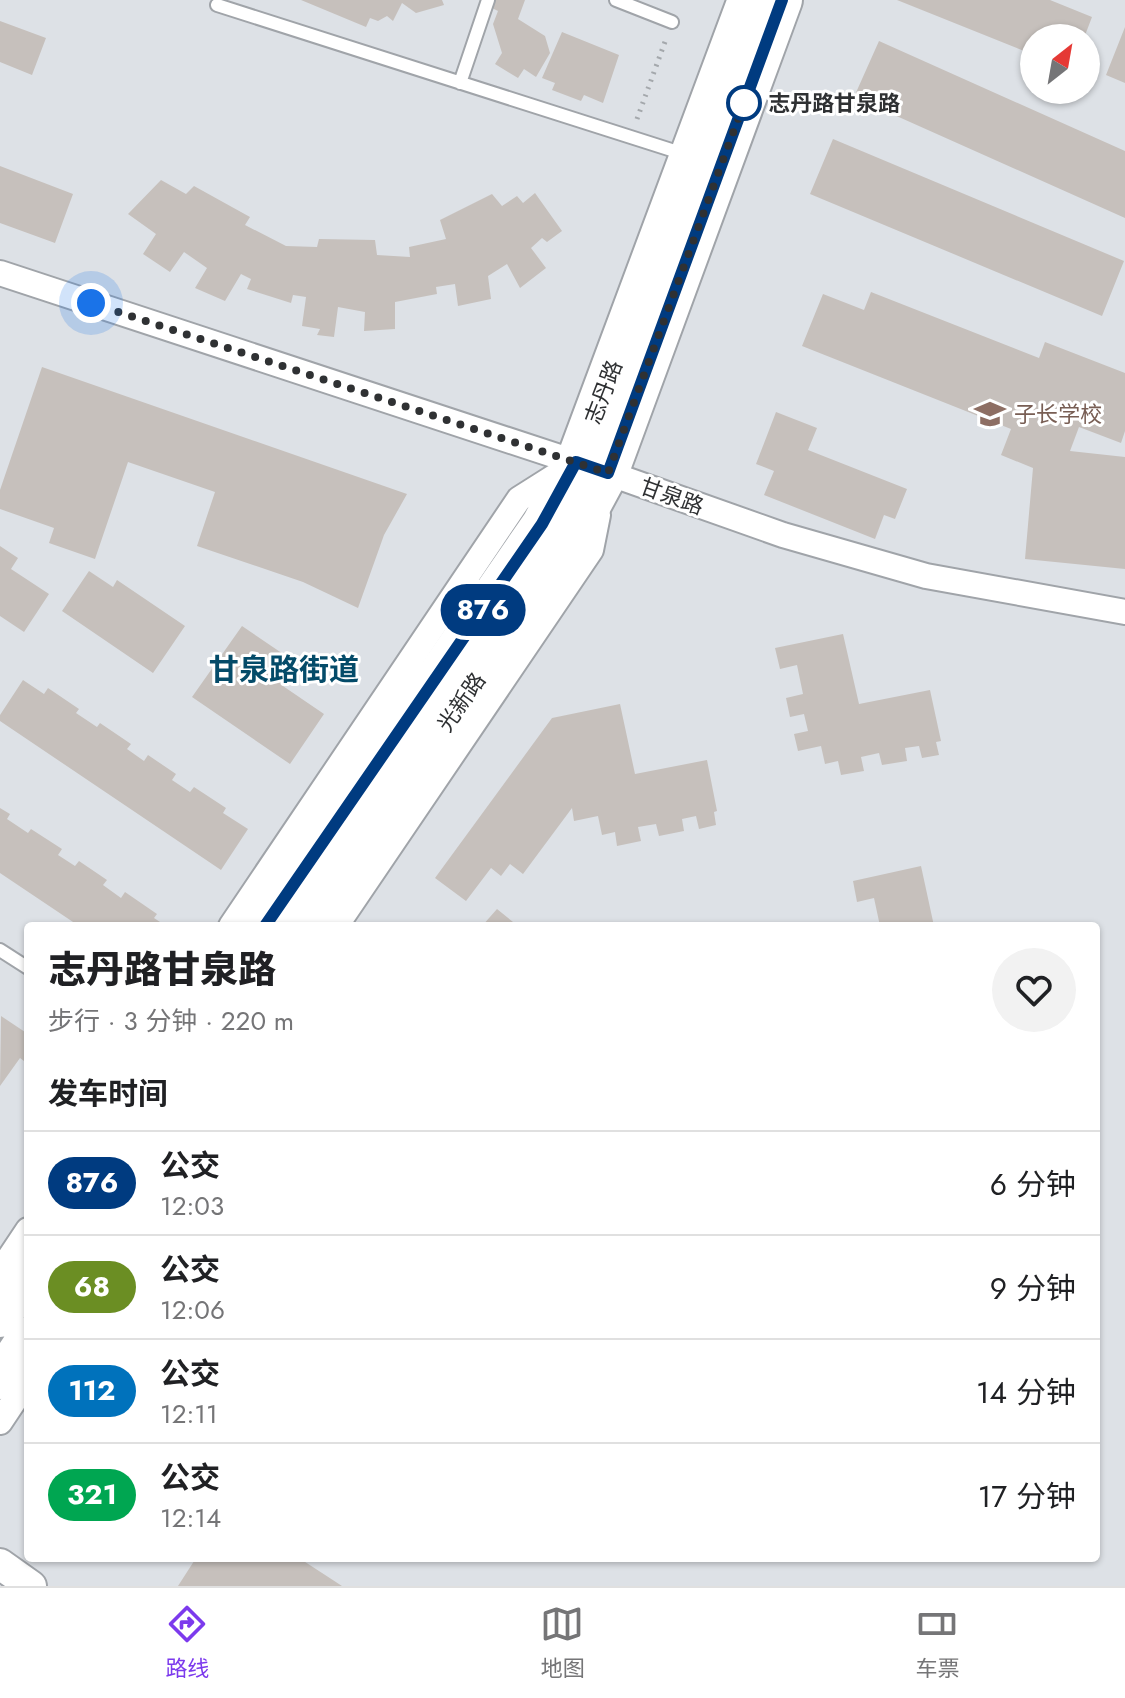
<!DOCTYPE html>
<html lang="zh">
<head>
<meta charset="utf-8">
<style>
	body { margin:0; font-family:Jost,"Noto Sans SC",sans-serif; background:#f2f2f2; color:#202124; height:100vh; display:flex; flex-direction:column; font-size:30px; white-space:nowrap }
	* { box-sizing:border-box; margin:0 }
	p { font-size:26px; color:#757577 }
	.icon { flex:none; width:44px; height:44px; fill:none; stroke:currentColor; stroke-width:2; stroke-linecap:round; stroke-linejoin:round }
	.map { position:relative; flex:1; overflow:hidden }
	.sheet { position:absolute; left:24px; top:922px; width:1076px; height:640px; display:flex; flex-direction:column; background:#fff; border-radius:8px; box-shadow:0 2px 6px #0004 }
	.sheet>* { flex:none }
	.badge { padding:0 16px; border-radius:26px; font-size:28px; line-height:52px }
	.needle { width:52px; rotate:31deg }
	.tools { position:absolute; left:1020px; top:24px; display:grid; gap:16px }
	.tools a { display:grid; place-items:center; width:80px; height:80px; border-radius:50%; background:#fff; box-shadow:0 2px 6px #0004; font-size:40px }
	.you { position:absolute; width:40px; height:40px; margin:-20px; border:6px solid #fff; border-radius:50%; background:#1a73e8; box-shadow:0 0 0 12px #1a73e833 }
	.map>.badge { position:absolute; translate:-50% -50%; box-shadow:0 0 0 4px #fff }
	h2 { padding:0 24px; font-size:30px; line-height:72px }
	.round { display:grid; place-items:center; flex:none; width:84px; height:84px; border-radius:42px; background:#f2f2f2 }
	.summary { display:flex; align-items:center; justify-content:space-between; height:136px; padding:0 24px }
	h1 { font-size:38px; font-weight:800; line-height:60px }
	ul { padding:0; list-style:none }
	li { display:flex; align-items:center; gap:24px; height:104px; padding:0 24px; border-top:2px solid #e0e0e0 }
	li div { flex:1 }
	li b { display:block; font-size:30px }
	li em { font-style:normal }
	li .badge { min-width:88px; font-weight:700; text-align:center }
	.dock { display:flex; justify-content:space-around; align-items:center; height:112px; border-top:2px solid #e0e0e0; background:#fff; font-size:22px; color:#757577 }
	.dock a { display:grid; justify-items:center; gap:4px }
	.dock .selected { color:#7c3aed }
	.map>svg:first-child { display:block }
</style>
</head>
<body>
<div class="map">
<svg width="1125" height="1586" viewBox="0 0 1125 1586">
	<rect width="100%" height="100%" fill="#dde1e6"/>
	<path fill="#c6c0bc" d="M301 0H442L444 5 416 13 402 3 393 21 387 16 378 21 370 18 366 27Z
		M493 0H525L518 19 545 36 550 53 536 77 524 69 518 78 495 64 502 53 493 24 498 11 490 7Z
		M897 0H1050L1092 17 1084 38H1034V55Z
		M0 21 46 38 32 75 0 62Z
		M1125 27V83L1106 75Z
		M562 32 619 55 603 103 584 95 581 101 552 90 555 83 542 78Z
		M879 41 1125 151V218L854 97Z
		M833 139 1124 261 1102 316 810 194Z
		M0 166 73 194 55 243 0 223Z
		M161 180 186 194 194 186 250 217 245 225 286 246 317 247 319 239 375 240 377 255 410 257 409 247 446 239 440 220 492 194 502 206 517 196 523 203 535 193 562 231 547 242 542 238 531 248 546 268 520 288 507 264 488 276 491 299 458 306 455 284 436 287 437 294 395 302V329L364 331 365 312 338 307 334 337 317 335 320 329 302 326 306 297 293 295 291 303 247 289 251 279 241 274 225 301 195 288 207 268 184 252 170 272 143 254 156 234 128 214Z
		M871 292 1039 358 1045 342 1125 373V431L1121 443 1079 427 1070 451 1125 457V569L1025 559 1033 468 1001 455 1011 429 802 346 823 294 864 310Z
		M42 367 407 494 384 535 358 608 303 582 197 546 215 492 128 462 95 559 49 543 54 528 0 509V490Z
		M776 412 817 428 808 450 907 489 895 519 884 515 875 539 764 495 774 471 756 464Z
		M0 546 18 558 11 569 49 594 24 632 0 616Z
		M89 571 113 587 117 580 185 626 153 673 62 611Z
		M242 626 295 662 280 684 324 714 290 764 192 697Z
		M843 634 859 704 930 690 941 741 936 742 939 755 922 758 919 746 905 748 907 761 882 765 879 753 861 757 864 771 841 775 838 761 825 764 821 746 798 751 794 734 808 731 804 714 790 717 786 698 803 694 797 665 780 669 775 648Z
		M23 680 44 694 48 688 79 709 76 713 97 727 100 723 131 744 127 749 144 761 148 755 176 774 172 780 190 792 194 787 226 808 223 813 248 829 221 870 0 721V715Z
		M620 704 635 774 707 760 717 811 714 812 716 825 699 829 696 816 682 819 684 831 659 836 656 824 638 827 641 841 617 846 615 832 602 835 598 816 574 821 572 808 523 874 510 864 501 876 491 868 466 901 435 878 552 718Z
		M0 808 10 814 7 819 28 833 31 829 62 849 58 855 75 866 79 861 107 880 103 885 121 898 125 892 157 914 154 918 166 926H79L0 873Z
		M921 866 934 926H880L874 898 857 902 853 881Z
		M497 909 518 926H482Z
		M1 1016 28 1034V1064L20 1058 0 1086Z
		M196 1558H299L342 1586H178Z"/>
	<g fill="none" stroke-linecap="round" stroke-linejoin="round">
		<defs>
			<path id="service" d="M616 0 672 22
				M217 5 684 154
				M460 83 488 0
				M0 950 28 968"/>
			<path id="minor" d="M0 273 608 473 783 535 926 576 1125 612
				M231 926 519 499 568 468
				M336 926 591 550 598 515
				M0 1272 28 1230
				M0 1422 28 1380"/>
			<path id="tertiary" d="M0 1564 31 1586"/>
			<path id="primary" d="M265 926 542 524 576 462 748 0
				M307 926 572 540 608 473 782 0
				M0 1317 28 1275
				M0 1379 28 1337"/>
		</defs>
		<use href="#service" stroke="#a0a4a9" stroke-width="16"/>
		<use href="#minor" stroke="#a0a4a9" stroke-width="28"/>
		<use href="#tertiary" stroke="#a0a4a9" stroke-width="34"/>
		<use href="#primary" stroke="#a0a4a9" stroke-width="44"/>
		<path stroke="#a4a8ac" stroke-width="5" stroke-dasharray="2 6" stroke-linecap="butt" d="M637 119 666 39"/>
		<use href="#service" stroke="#fff" stroke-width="12"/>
		<use href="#minor" stroke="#fff" stroke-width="24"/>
		<use href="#tertiary" stroke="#fff" stroke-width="30"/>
		<use href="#primary" stroke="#fff" stroke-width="40"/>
	</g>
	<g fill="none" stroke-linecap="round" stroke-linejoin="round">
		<defs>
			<path id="line" d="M265 926 542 524 576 462 608 473 782 0"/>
		</defs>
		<use href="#line" stroke="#fff" stroke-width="18"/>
		<use href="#line" stroke="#003b80" stroke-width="12"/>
		<path stroke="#2f3133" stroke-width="8" stroke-dasharray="0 14.4" d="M91 303 608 473 744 103"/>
	</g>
	<defs>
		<symbol id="school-bare" viewBox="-9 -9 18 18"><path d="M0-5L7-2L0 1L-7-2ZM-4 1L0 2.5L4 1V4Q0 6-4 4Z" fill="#8d6e63" stroke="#fff" stroke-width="2.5" paint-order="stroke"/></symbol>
	</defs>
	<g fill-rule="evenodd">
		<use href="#school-bare" x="968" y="392" width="44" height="44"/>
	</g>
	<circle fill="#fff" stroke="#003b80" stroke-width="4" cx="744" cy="103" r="16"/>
	<g text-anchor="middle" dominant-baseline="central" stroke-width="6" stroke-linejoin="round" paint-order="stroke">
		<g font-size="22" font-weight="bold" fill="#2f3133" stroke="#fff" text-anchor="start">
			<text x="768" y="103">志丹路甘泉路</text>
		</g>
		<g font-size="22" fill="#2f3133" stroke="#fff">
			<text transform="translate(603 392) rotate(-69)">志丹路</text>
			<text transform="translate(672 496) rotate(20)">甘泉路</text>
			<text transform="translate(461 702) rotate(-55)">光新路</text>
		</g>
		<g font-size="22" fill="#785e54" stroke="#fff" text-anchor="start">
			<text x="1014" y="414">子长学校</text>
		</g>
		<g font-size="30" font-weight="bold" fill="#044b69" stroke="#fff">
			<text x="284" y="669">甘泉路街道</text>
		</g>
	</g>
</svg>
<div class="tools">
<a><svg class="needle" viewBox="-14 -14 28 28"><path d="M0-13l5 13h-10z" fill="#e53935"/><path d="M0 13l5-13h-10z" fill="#757577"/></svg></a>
</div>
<div class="you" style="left:91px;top:303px"></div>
<b class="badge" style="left:483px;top:610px;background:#003b80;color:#fff">876</b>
<section class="sheet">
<div class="summary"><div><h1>志丹路甘泉路</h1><p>步行 · 3 分钟 · 220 m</p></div><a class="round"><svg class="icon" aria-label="heart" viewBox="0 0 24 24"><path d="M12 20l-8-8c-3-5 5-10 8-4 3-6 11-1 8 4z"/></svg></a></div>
<h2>发车时间</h2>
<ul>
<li><span class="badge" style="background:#003b80;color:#fff">876</span><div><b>公交</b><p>12:03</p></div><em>6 分钟</em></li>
<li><span class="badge" style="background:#6b8e23;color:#fff">68</span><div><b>公交</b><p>12:06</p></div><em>9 分钟</em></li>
<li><span class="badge" style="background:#0072bc;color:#fff">112</span><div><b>公交</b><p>12:11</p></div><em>14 分钟</em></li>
<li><span class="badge" style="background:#00a651;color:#fff">321</span><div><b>公交</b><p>12:14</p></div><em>17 分钟</em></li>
</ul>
</section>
</div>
<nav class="dock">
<a class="selected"><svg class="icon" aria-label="directions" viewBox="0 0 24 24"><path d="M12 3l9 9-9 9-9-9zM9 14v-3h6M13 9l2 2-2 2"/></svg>路线</a>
<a><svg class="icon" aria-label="map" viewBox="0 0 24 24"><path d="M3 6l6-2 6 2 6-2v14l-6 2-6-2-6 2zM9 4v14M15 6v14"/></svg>地图</a>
<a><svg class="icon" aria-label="tickets" viewBox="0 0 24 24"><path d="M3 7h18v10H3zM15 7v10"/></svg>车票</a>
</nav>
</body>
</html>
